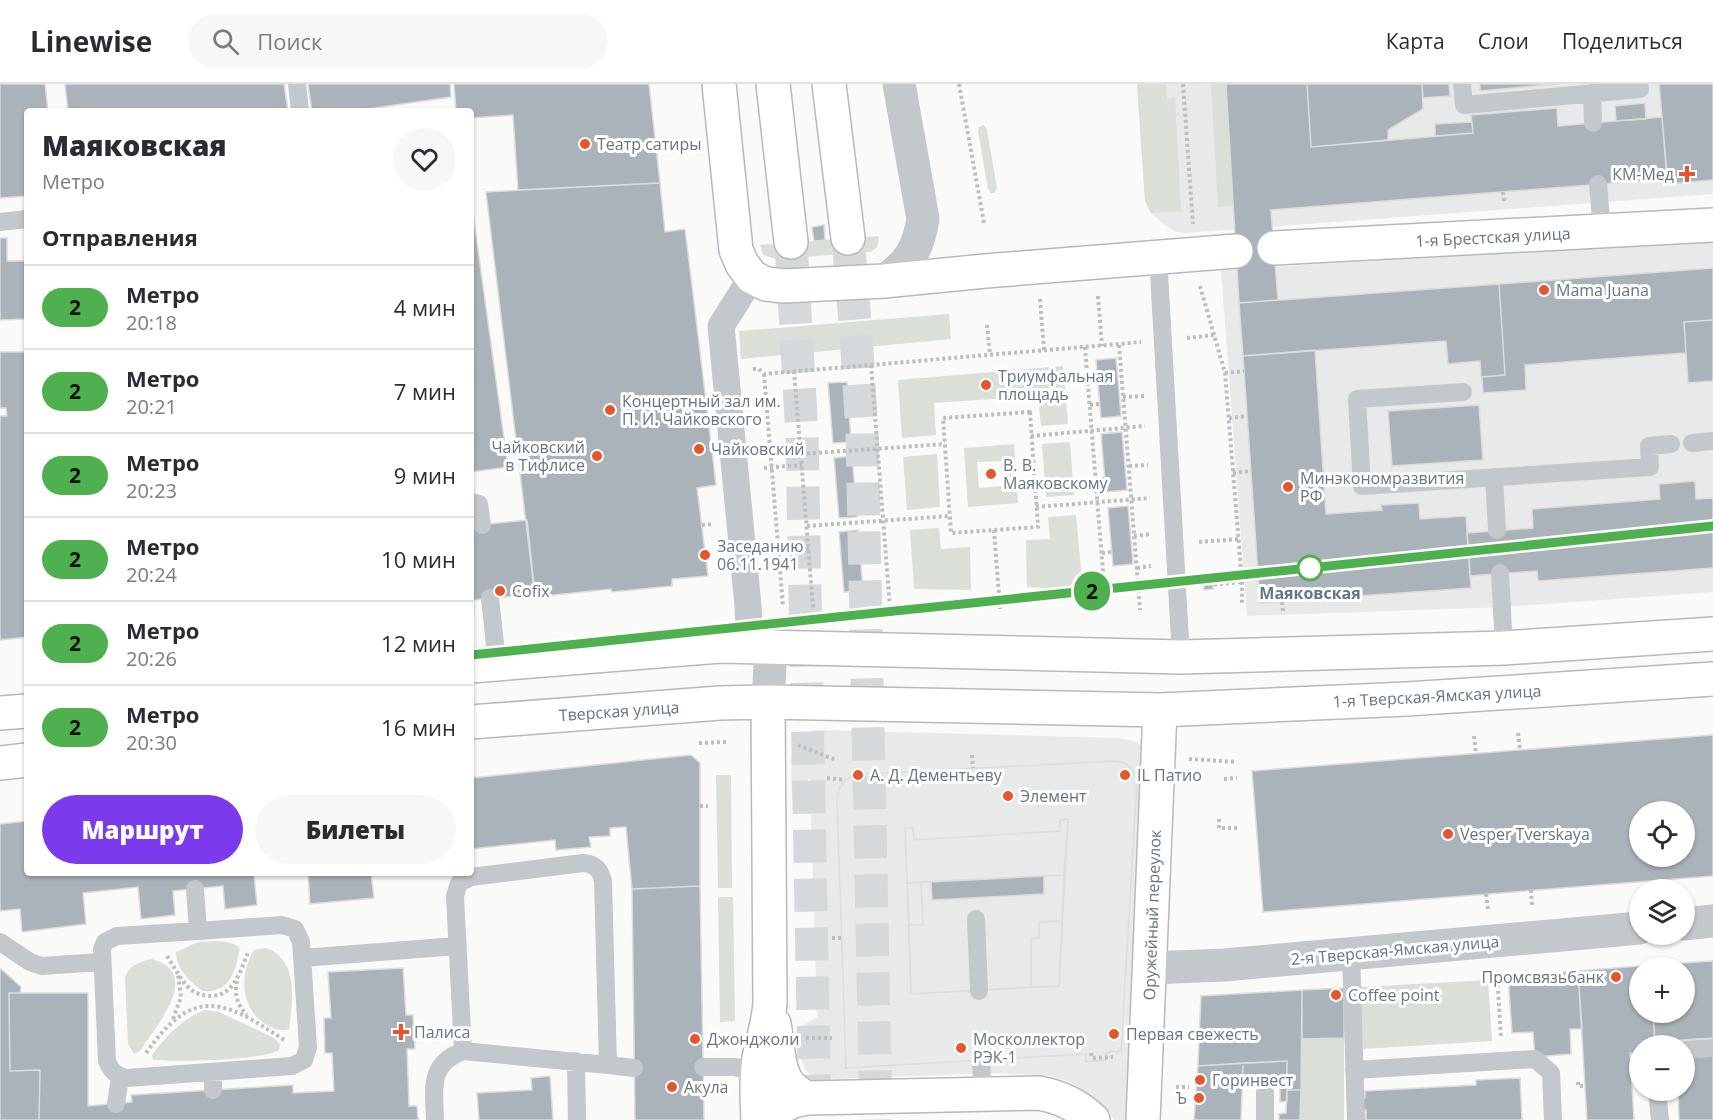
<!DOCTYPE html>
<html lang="ru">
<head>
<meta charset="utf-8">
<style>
	body { margin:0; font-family:"Open Sans",sans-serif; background:#f7f7f7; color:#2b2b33; height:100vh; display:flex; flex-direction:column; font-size:22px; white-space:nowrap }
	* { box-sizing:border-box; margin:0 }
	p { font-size:20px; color:#7c7c81 }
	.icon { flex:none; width:33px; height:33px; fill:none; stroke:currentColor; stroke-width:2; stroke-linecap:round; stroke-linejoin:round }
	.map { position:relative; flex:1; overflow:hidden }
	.drawer { position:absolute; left:24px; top:24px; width:450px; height:768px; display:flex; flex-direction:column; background:#fff; border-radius:6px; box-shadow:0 2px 4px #0004 }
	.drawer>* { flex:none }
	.badge { padding:0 12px; border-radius:20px; font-size:21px; line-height:39px }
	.tools { position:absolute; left:1629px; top:717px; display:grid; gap:12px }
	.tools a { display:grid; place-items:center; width:66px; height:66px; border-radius:50%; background:#fff; box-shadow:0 2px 4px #0004; font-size:30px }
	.map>.badge { position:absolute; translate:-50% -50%; box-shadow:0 0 0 3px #fff }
	h2 { padding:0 18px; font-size:22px; line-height:54px }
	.round { display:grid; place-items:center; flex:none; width:63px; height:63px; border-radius:32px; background:#f7f7f7 }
	.overview { display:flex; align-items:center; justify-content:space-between; height:102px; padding:0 18px }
	h1 { font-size:28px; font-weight:800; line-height:45px }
	.cta { display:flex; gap:12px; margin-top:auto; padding:12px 18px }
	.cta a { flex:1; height:69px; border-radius:36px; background:#7c3aed; color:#fff; font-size:24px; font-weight:800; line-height:69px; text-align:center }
	.cta a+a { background:#f7f7f7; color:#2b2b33 }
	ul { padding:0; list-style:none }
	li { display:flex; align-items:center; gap:18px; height:84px; padding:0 18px; border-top:2px solid #e1e1e2 }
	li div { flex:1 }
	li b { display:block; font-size:22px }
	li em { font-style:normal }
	li .badge { min-width:66px; font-weight:700; text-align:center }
	header { display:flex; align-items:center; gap:36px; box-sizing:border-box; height:84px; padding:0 30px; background:#fff; border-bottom:2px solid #e1e1e2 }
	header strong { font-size:28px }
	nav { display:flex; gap:33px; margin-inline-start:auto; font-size:21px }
	.search { width:420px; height:54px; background:#f7f7f7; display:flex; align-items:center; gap:15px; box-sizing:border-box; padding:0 21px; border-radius:33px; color:#7c7c81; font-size:22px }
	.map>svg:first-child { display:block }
</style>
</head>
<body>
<header>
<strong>Linewise</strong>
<div class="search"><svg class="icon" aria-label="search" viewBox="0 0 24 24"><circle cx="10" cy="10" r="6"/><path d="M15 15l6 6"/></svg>Поиск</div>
<nav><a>Карта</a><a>Слои</a><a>Поделиться</a></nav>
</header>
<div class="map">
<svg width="1713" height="1036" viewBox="0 0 1713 1036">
	<rect width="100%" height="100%" fill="#fafaf8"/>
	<path fill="#e8e9e9" d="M1137 0H1713V110L1184 149 1174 147 1165 141 1151 129 1145 117Z
		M1713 157V508L1502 523 1247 532 1221 186Z
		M817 646 1119 654 1136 658 1144 664 1136 1036H1114L1110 1029 1084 1007 1068 997 1051 992 998 989 827 995 812 992 806 987 801 975 798 945 817 933 810 694 792 710 791 676 793 664 798 653 807 648Z"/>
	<path fill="#dadfd7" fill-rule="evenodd" d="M1137 0H1166L1167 15 1175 14 1181 127 1151 129 1145 117Z
		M1211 0H1226L1234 121 1218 123Z
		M984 41 987 46 997 104 995 109H991L988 105 978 47 979 43Z
		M879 152 877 163 871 168 776 175 763 171 760 161Z
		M949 230 951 255 741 275 739 247Z
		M1063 282 1068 340 1041 342 1038 312 934 319 936 351 902 354 898 296Z
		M1070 358 1074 411 1046 413 1042 360Z
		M1014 360 1018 419 968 423 964 364ZM1001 377 1003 402 979 404 977 378Z
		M937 370 940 423 907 426 903 373Z
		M1076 431 1083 506 1027 503 1026 456 1050 455 1048 433Z
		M939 444 941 465 970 463 971 506 914 505 910 446Z
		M716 691H731L732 804H718Z
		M718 813H733L735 937 720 938Z
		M198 858C211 858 231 854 240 865 235 887 231 909 203 907 190 898 176 885 176 868Z
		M266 864C299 876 293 916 289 945 281 948 274 945 267 941 240 925 239 891 254 866Z
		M151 875C204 888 156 942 140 967L134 970 128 960 125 894C129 881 138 879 151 875Z
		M1488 896 1492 957 1363 965 1360 903Z
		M205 926 219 928 274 954 280 960 279 966C261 977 177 978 153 976L152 971C166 952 183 934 205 926Z
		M1344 954V1036H1300L1302 955Z"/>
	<path fill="#aab3b9" stroke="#dcdcda" stroke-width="1.5" fill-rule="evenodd" d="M0 0H45L48 27H27V112L0 114Z
		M65 0H284L288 27H68Z
		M308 0H450L451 13 353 27H312Z
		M454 0H649L660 99 518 106 513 31 471 34V27H456Z
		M1226 0H1307L1311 63 1473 49 1471 31 1557 24 1558 42 1662 33 1667 95 1271 126 1278 216 1239 219Z
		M1307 0H1422L1423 25 1388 46V56L1311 63Z
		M1422 0H1449L1450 12 1423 14Z
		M1480 0H1558L1480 7Z
		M1659 0H1713V96L1668 100Z
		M1645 19 1646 35 1616 37 1615 22Z
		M1472 38 1473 49 1435 52V40Z
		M660 99 665 148 685 145 698 251 716 401 697 404 708 492 672 495V502L612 508 611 505 535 513 486 108Z
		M471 115 508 383 471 388Z
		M824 141 825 156 814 157 812 143Z
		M0 154H7V177H27V235L0 236Z
		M1713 184V236L1684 238 1686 269 1525 281 1526 306 1483 309 1482 293 1505 291 1499 200Z
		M1499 200 1505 291 1481 293 1480 277 1448 280 1446 257 1243 272 1239 219Z
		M1713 236V297L1688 299 1684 238Z
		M1315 266 1326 430 1382 426 1381 421 1419 419 1420 435 1466 432 1471 504 1260 519 1243 272Z
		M0 268H25V296H27V553L0 556V332H7L6 324H0Z
		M1116 274 1121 332 1101 334 1096 276Z
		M847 298 851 358 833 359 828 299Z
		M1479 321 1483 376 1392 382 1388 327Z
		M1122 348 1127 406 1106 408 1101 350Z
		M852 372 857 433 839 434 834 374Z
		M1695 397 1696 415 1713 414V484L1538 497 1537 487 1470 492 1467 449 1533 444 1532 425 1660 415 1659 400Z
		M1128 422 1133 480 1113 482 1108 424Z
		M527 436 535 510 473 516 474 524 471 525V442Z
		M858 446 863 507 844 508 839 448Z
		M1204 495H1213V505L1204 506Z
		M1713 651V792L1263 828 1252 687ZM1640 728H1684V772H1640Z
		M691 671 700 679V802L632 805 626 743 610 744V752L589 753 591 763 556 766 555 756 471 765V694Z
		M1115 677 1122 678 1129 682 1133 687 1137 697 1121 967 1106 968V976L1086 978V970L846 984 837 716 839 705 845 696 855 691 866 690ZM1064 791 1062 837 1039 838V854H1031V903L911 910 909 841H923L921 798Z
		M1115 677 1122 678 1129 682 1133 687 1137 697 1121 967 1106 968V976L1086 978V970L846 984 837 716 839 705 845 696 855 691 866 690ZM1068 735 1059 902 911 910 905 744H913L914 756 1060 747V736Z
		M1068 735 1064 791 907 799 905 744H913L914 756 1060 747V736Z
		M27 737V789H272L254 791 257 821 225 825 223 802 173 807 175 831 141 835 138 803 83 809 86 840 22 848 20 825 0 827V740Z
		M308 789H371L374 814 310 820Z
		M1044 792V810L932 816 931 798Z
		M921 798 923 841H909L907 799Z
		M700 802 704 1036H635L632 805Z
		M1062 837 1059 902 1031 903V854H1039V838Z
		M1713 877V954L1655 958 1653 928H1684V884H1651V881Z
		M1651 881V884H1640V928H1653L1655 962H1640V969H1630L1634 1036H1587L1578 887Z
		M0 884 21 903 20 909H9L10 987 40 986 39 1036H0Z
		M403 884 406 931H413L415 965H407L409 1022H417L418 1036H39L40 986 10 987 9 909H88V1022L132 1018 131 1011 213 1006 293 1001V1009L334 1007 332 969H325L324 934H331L328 888Z
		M1578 887 1582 945H1570L1571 970 1535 973 1533 948 1512 949 1508 891Z
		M1344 904V954L1302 955V906Z
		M1302 906 1301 1006H1287V977L1198 982 1201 912Z
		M1713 971V1036H1679L1678 1006H1684V973Z
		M1287 977V1017L1280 1018V998L1242 1000 1243 979Z
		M1243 979 1241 1036H1194L1198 982Z
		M550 992 553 1036H479L477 1009 532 1006 531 994Z
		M1520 994 1522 1036H1366V1026L1360 1027V1014H1365V1007L1476 1001V996Z
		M1287 1006H1301L1300 1036H1279V1030L1286 1029Z"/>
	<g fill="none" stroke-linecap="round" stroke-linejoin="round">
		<path stroke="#d5d9db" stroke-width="33" stroke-dasharray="33 16" stroke-linecap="butt" d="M848 154 856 251 862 349 876 1036
			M791 158 802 351 815 1036"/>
		<defs>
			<path id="secondary" d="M719 0 736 166 742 180 752 193 766 200 783 202 884 197 985 187 1236 167
				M1274 164 1713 141"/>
			<path id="primary" d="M773 0 791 158
				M829 0 848 154
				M471 582 720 562 1181 573 1504 564 1713 550
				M0 629 27 627
				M471 638 720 619 768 618 1160 626 1407 615 1713 595
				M0 679 27 676
				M774 940C780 970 775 1002 808 1014
				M758 1036C757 1015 756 995 759 974 763 955 769 937 770 918L768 618
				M770 1036C780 1021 791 1016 808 1014L1039 1009C1061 1013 1077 1021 1093 1036
				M1143 1036 1160 626"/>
		</defs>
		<use href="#secondary" stroke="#b3babf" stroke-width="36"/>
		<use href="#primary" stroke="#b5babe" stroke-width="36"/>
		<path stroke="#bbbfc2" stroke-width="4" stroke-dasharray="3 3" stroke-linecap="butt" d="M959 0 984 139
			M1183 0 1193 140
			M1503 108 1504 117
			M1200 202 1225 289 1242 498V521
			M1098 212 1102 262
			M1040 215 1044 266
			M987 241 990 271
			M1187 254 1214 251
			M1119 261 1140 526
			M1085 263 1106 526
			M871 281 890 524
			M753 285H759L764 290 1141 258
			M794 287 813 523
			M1225 289 1244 287
			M764 290 783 523
			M1123 313 1144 312
			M1090 321 1100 320
			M1030 328 1038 443 951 449 943 334Z
			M1229 334 1247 332
			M1031 352 1145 342
			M801 370 945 360
			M1129 382 1148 381
			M764 384 802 381
			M1233 389 1251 387
			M1096 395H1105
			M1036 423 1150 414
			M702 441 713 440
			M807 442 950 432
			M994 446 1000 525
			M1134 452 1152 450
			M1199 458 1238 455
			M776 467 809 464
			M1102 469 1111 468
			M1137 484 1151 482
			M1208 501 1242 498
			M1282 518 1283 527
			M1518 649 1520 666
			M1474 652 1476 670
			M699 659 726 658
			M798 661 836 676
			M972 671 973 684
			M1189 675 1237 678
			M827 694 845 696
			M1224 695 1237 694
			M700 722H708
			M1219 735V744H1239
			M1531 806 1532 821
			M1486 810 1488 825
			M832 854H841
			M167 872C174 883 180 895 189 904 195 909 202 912 211 912 234 912 241 886 248 868
			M1497 889 1501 953
			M237 897C234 910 237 921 247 931
			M173 935 181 913 178 891
			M806 954H832
			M146 969C193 902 223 915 284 956
			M1091 969 1092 974 1113 973
			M1578 998V1002H1585
			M1176 1003H1189"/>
		<path stroke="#c3c8cc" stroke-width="18" d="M297 0 300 27
			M1462 0 1464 21 1640 5 1639 0
			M1592 9 1593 39
			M1598 100 1602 147
			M0 138 27 135
			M1158 172 1181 573
			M1463 308 1357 315 1362 402 1650 383 1649 362 1671 360
			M1692 359 1713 357
			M1494 393 1497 446
			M471 418 479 420 482 441
			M1500 489 1504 564
			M490 514 497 579
			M195 805 198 847 117 852 105 858 102 865 107 977C111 987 116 992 127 994L292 982 304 976 308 963 301 858 295 845 282 841 198 847
			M976 835 979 907
			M0 858 30 878 42 882 101 878
			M1351 869 1356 1036
			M302 874 457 862
			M1684 966 1713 964
			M981 976 983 1011
			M576 977 577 1036
			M608 981 463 967 455 812 459 799 471 793 583 779C595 780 600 785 603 797L608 981 634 984
			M703 983H735L757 989
			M1354 986 1535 975 1551 989 1553 1036
			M213 988V1006
			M1657 1006 1660 1036
			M116 1020 120 993
			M435 1036C434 1005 428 980 463 967
			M1265 1036V1009"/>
		<path stroke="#c3c8cc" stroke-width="27" d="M750 562 748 522 721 242 752 193"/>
		<path stroke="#c3c8cc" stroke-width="33" d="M768 618 771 563
			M1684 840 1713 837
			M1150 884 1224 881 1640 844"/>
		<path stroke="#c3c8cc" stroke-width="33" d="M884 197C909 179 918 166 923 135L899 0"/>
		<use href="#secondary" stroke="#fff" stroke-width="33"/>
		<use href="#primary" stroke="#fff" stroke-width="33"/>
	</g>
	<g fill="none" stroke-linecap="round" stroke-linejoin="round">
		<defs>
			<path id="line" d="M471 571 1713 442"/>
		</defs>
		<use href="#line" stroke="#fff" stroke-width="14"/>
		<use href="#line" stroke="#4fb04f" stroke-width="9"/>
	</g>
	<g fill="#e4572e" stroke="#fff" stroke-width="2">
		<circle cx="585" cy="60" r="6"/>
		<path d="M1684 81h6v6h6v6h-6v6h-6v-6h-6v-6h6z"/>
		<circle cx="1544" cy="206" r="6"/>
		<circle cx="986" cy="301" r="6"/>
		<circle cx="610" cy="326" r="6"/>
		<circle cx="699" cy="365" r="6"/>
		<circle cx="597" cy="372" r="6"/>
		<circle cx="991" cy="390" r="6"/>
		<circle cx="1288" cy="403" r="6"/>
		<circle cx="705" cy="471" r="6"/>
		<circle cx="500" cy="507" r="6"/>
		<circle cx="858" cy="691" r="6"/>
		<circle cx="1125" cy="691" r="6"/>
		<circle cx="1008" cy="712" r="6"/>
		<circle cx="1448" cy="750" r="6"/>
		<circle cx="1616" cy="893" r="6"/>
		<circle cx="1336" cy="911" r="6"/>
		<path d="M398 939h6v6h6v6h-6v6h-6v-6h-6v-6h6z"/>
		<circle cx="1114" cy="950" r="6"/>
		<circle cx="695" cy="955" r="6"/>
		<circle cx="961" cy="964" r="6"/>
		<circle cx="1200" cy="996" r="6"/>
		<circle cx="672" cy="1003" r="6"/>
		<circle cx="1199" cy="1014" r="6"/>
	</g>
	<circle fill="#fff" stroke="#4fb04f" stroke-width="3" cx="1310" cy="484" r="12"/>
	<g text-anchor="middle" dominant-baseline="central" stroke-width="6" stroke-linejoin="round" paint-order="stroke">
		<g font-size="16" fill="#657683" stroke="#fff" text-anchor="start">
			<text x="597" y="60">Театр сатиры</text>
			<text x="1674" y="90" text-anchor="end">КМ-Мед</text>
			<text x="1556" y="206">Mama Juana</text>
			<text x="998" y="292">Триумфальная<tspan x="998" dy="18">площадь</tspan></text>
			<text x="622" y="317">Концертный зал им.<tspan x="622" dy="18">П. И. Чайковского</tspan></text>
			<text x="585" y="363" text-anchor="end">Чайковский<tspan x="585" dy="18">в Тифлисе</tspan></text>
			<text x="711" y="365">Чайковский</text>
			<text x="1003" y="381">В. В.<tspan x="1003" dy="18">Маяковскому</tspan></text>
			<text x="1300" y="394">Минэкономразвития<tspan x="1300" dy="18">РФ</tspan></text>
			<text x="717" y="462">Заседанию<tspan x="717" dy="18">06.11.1941</tspan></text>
			<text x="512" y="507">Cofix</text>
			<text x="870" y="691">А. Д. Дементьеву</text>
			<text x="1137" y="691">IL Патио</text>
			<text x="1020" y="712">Элемент</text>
			<text x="1460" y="750">Vesper Tverskaya</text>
			<text x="1604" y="893" text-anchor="end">Промсвязьбанк</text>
			<text x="1348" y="911">Coffee point</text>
			<text x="414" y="948">Палиса</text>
			<text x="1126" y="950">Первая свежесть</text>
			<text x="707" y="955">Джонджоли</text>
			<text x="973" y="955">Москоллектор<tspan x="973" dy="18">РЭК-1</tspan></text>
			<text x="1212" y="996">Горинвест</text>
			<text x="684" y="1003">Акула</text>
			<text x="1187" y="1014" text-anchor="end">Ъ</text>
		</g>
		<g font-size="16" fill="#657683" stroke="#fff">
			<text transform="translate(1493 153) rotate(-3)">1-я Брестская улица</text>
			<text transform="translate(1437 612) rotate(-3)">1-я Тверская-Ямская улица</text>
			<text transform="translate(619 627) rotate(-4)">Тверская улица</text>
			<text transform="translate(1152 831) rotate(-88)">Оружейный переулок</text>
			<text transform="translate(1395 866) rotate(-5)">2-я Тверская-Ямская улица</text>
		</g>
		<g font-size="16" font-weight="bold" fill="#657683" stroke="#fff">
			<text x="1310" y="509">Маяковская</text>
		</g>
	</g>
</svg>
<div class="tools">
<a><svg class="icon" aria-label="locate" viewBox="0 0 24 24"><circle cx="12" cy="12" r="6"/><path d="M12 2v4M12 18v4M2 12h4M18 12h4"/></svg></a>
<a><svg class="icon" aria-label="layers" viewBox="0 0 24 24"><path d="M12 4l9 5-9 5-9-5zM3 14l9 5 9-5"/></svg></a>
<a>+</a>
<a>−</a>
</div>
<b class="badge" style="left:1092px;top:507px;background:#4fb04f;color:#111">2</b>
<section class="drawer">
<div class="overview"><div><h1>Маяковская</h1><p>Метро</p></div><a class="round"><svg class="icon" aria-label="heart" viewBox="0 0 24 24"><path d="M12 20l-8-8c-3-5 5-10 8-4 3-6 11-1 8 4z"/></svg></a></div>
<h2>Отправления</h2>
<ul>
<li><span class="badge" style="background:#4fb04f;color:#111">2</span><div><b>Метро</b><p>20:18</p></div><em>4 мин</em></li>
<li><span class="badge" style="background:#4fb04f;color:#111">2</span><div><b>Метро</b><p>20:21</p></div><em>7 мин</em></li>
<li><span class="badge" style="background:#4fb04f;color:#111">2</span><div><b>Метро</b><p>20:23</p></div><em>9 мин</em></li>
<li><span class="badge" style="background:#4fb04f;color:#111">2</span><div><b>Метро</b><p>20:24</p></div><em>10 мин</em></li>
<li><span class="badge" style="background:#4fb04f;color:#111">2</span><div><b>Метро</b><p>20:26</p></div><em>12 мин</em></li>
<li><span class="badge" style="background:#4fb04f;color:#111">2</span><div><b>Метро</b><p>20:30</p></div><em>16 мин</em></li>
</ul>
<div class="cta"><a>Маршрут</a><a>Билеты</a></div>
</section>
</div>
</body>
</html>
